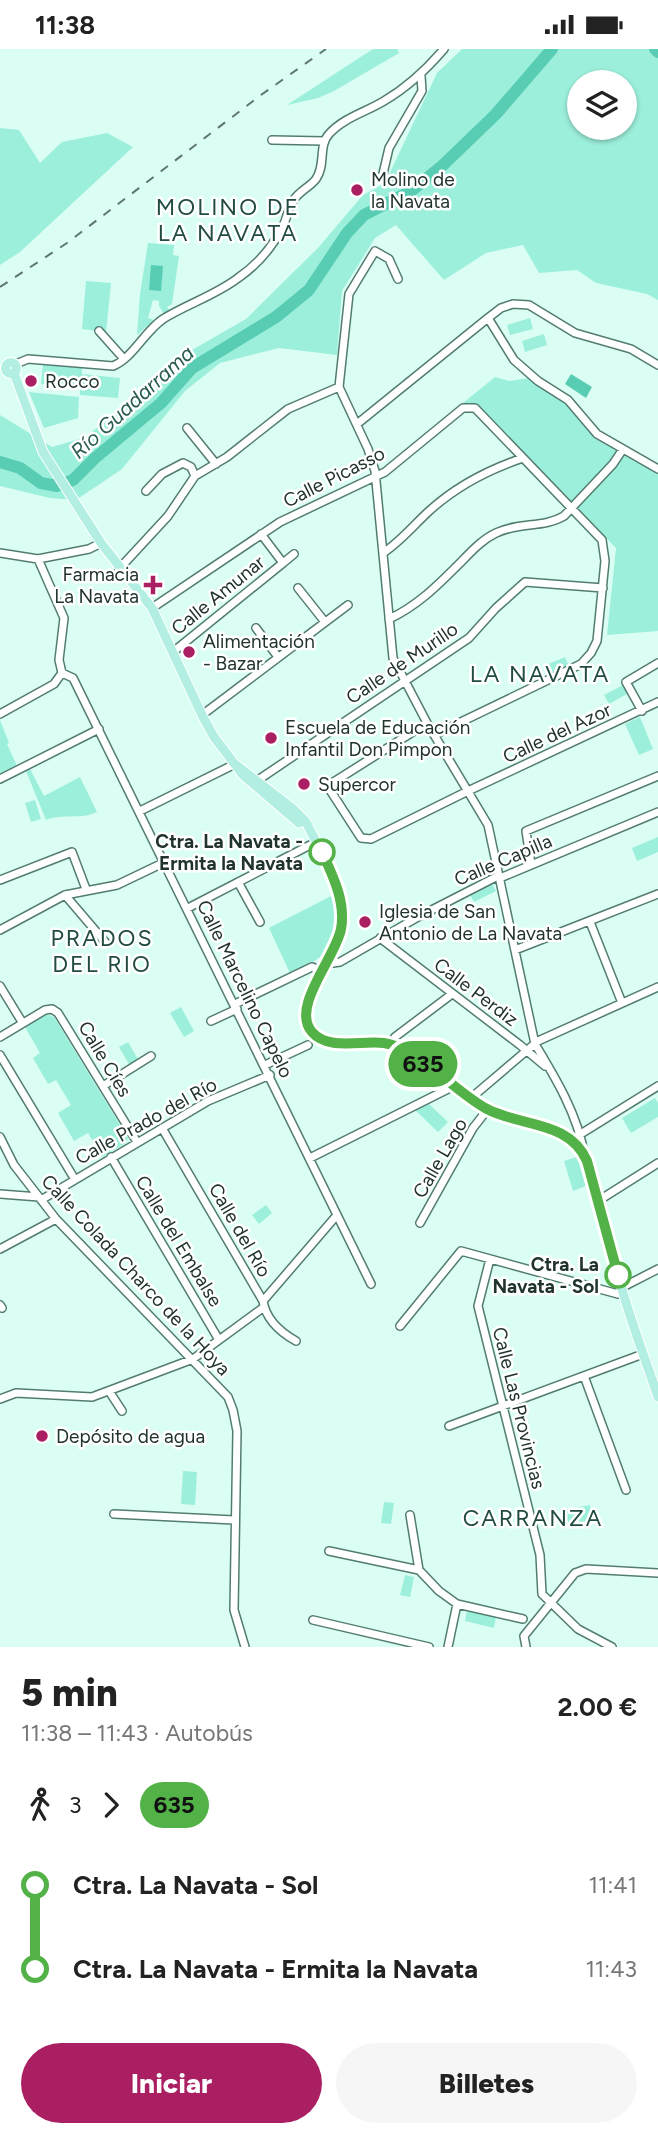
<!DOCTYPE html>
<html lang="es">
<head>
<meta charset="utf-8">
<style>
	body { margin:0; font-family:Figtree,sans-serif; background:#f6f6f6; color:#222; height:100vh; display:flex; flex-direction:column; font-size:26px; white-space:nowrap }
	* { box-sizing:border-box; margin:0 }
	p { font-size:23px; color:#767676 }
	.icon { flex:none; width:38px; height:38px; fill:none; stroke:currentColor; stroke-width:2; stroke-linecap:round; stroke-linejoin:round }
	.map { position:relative; height:1598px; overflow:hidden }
	.side { display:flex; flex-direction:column; background:#fff; flex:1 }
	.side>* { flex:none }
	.badge { padding:0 14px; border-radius:23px; font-size:24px; line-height:46px }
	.controls { position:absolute; left:567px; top:21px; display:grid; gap:14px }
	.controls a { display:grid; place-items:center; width:70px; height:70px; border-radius:50%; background:#fff; box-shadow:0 2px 5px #0004; font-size:35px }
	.map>.badge { position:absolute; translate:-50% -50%; box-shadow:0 0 0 4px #fff }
	.legs { display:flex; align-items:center; gap:10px; height:77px; padding:0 21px; font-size:23px }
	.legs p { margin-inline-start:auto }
	.overview { display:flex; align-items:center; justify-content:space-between; height:119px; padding:0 21px }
	h1 { font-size:38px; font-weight:800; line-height:52px }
	.action { display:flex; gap:14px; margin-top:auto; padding:14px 21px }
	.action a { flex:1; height:80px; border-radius:42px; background:#a91f62; color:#fff; font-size:28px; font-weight:800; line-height:80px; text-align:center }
	.action a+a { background:#f6f6f6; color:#222 }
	ul { padding:0 21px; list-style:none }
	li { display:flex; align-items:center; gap:24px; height:84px; font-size:26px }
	li i { display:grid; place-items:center; width:10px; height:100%; margin:0 9px; background:currentColor }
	li i::after { content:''; width:18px; height:18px; margin:-9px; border:5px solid; border-radius:50%; background:#fff }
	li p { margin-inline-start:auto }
	li:first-child i { background:linear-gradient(#0000 50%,currentColor 0) }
	li:last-child i { background:linear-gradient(currentColor 50%,#0000 0) }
	.status { display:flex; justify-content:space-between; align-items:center; height:49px; padding:0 35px; background:#fff; direction:ltr }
	.status svg { height:19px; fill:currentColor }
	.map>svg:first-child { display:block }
</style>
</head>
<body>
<div class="status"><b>11:38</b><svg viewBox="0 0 49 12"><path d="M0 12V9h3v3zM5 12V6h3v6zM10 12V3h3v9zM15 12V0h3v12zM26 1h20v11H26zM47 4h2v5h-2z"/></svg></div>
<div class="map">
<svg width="658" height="1598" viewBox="0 0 658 1598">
	<rect width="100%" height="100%" fill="#dafef4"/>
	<path fill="#9cefdb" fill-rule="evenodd" d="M373 0H397L399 4 334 42 318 49 287 56Z
		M462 0H658V251L647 245 596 234 577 221 539 224 523 196 486 204 444 231 396 176 375 189 342 242 337 306 279 299 220 314 185 342 122 420 76 451 50 449 0 437V366L52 398 83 389 127 357 185 305 246 270 318 199 363 146 385 134 437 24ZM579 33H625V79H579Z
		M0 79 19 81 40 114 62 93 107 84 133 98 20 203 0 216Z
		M148 194 174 196 173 206 179 207 172 255 167 258 170 262 164 265 159 257V252L153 251 148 269 154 271 137 286 140 245Z
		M86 232 111 234 106 283 82 280Z
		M530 269 533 280 510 286 507 276Z
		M544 285 547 296 525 303 522 292Z
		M43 316 82 319V325L120 329 118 349 80 346V339L41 335Z
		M495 328 509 332 529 329 565 355 596 390 658 425V582L607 586 616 499 479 356 463 354Z
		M29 343 79 348 78 369 44 379Z
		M565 608 569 617 551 625 546 616Z
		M623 636 627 645 609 655 604 646Z
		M640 668 653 700 639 706 625 675Z
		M0 671 9 694 7 695 17 717 0 726Z
		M30 720 44 747 80 728 97 763C82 771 63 764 46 771L26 722Z
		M35 751 41 770 31 773 25 754Z
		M658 788V803L637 812 632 799Z
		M491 833 496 842 474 853 469 844Z
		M331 847C341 865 336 895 320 908 311 915 300 919 290 924L269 879Z
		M181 958 194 982 184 988 170 964Z
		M46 965 54 968 128 1089 126 1094 102 1108 88 1084 74 1092 58 1064 71 1056 56 1031 48 1035 33 1009 40 1004 25 978Z
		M128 993 139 1012 130 1017 119 998Z
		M655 1049 658 1054V1068L631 1084 622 1069Z
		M429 1055 448 1073 438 1083 415 1061Z
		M577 1108 586 1137 573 1142 564 1112Z
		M266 1156 272 1164 259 1175 252 1166Z
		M183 1422 197 1423 195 1456 181 1455Z
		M384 1453 394 1454 391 1475 381 1474Z
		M590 1456 592 1471 569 1475 563 1461Z
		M405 1526 414 1528 410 1548 400 1546Z
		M467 1561 496 1568 494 1579 465 1572Z"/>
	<path fill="#59cdb4" d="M151 216 163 217 161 242 149 241Z
		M571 325 592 338 586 349 565 335Z"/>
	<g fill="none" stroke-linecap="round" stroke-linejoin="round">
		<path stroke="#59cdb4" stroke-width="12" d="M655 0 658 3
			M0 413 20 419 41 434 57 437 73 431 95 409 161 354 192 319 276 268 309 241 347 184 364 166 411 142 441 118 496 65 552 0"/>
		<defs>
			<path id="minor" d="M272 91 324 92
				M382 129 389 99 422 42 421 27
				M398 230 389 210 375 202 349 245 339 338 368 400 375 422 393 609 427 674 488 776 535 995C555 1028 578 1066 584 1105
				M488 269 514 311 538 332 568 351 597 385 658 420
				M99 282 124 310
				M16 315 28 310 113 317C133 309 144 283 163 270 187 255 216 246 238 229 257 216 273 197 283 177 287 169 288 159 293 152 298 143 310 138 316 130 326 116 318 97 329 85 343 69 366 63 384 52 408 38 426 21 444 0
				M357 375 488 269 501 259 513 255 529 256 575 284 631 300 658 316
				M187 379 216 415
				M146 442 162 425 183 414 191 418 195 427
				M0 504 38 510 89 500 101 494
				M383 504C400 493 413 477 428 463 455 438 487 421 523 409
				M38 510 64 569 59 611 62 624 73 629 371 1235
				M283 514 294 505
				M119 520 168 467 195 427 227 408 288 360 339 338
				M298 539 325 573
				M152 559 280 473 385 423 463 359H475L602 491 605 512 597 592 591 604 581 615 434 686
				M389 570C417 557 437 537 458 516 470 504 481 491 496 484 518 473 544 479 564 467L613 415 623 400
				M256 579 278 608
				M173 603 283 514 261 485
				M642 662 626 633 658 614
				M0 665 54 635 62 624
				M202 666 348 556
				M427 674 332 734 330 741 361 789 371 790 468 742 658 653
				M0 730 99 680
				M258 731 469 589 496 559 525 533 603 539
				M140 762 235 715
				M531 815 526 782 658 727
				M0 831 72 803 86 840
				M238 833 260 873
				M65 846 106 894
				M188 859 316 793
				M590 873 622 954
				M0 881 65 846 117 836 165 813
				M380 889 520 996 545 1017
				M515 901 658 845
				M328 911 333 914 340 913 418 868 496 828 500 829 658 763
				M0 937 22 973
				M235 955 312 918 322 922
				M211 972 237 960
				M0 988 45 961 52 960 58 964 137 1093
				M391 996 395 988 452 945
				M0 1006 74 1129
				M265 1016 308 996
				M103 1037 151 1007
				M471 1049 538 992 658 938
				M162 1079 263 1252C266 1271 280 1283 296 1292
				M579 1086 658 1037
				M0 1088 14 1116 56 1170 228 1348 233 1361 237 1382 234 1561 245 1598
				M111 1108 219 1291
				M310 1109 454 1037
				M0 1145 39 1148
				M41 1151 208 1052 270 1026
				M598 1152 658 1114
				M420 1174 473 1079 488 1060
				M0 1200 56 1170
				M490 1210 478 1257 540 1506 542 1545 578 1580 612 1598
				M621 1239 658 1220
				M263 1252 337 1166
				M0 1256 2 1259
				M400 1277 461 1202 618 1245 623 1244
				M584 1327 626 1441
				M109 1342 122 1362
				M0 1350 16 1344 92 1348 193 1310 264 1258
				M449 1377 643 1305
				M114 1465 234 1471
				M410 1466 419 1521
				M329 1502 419 1521 439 1542 457 1555 523 1570
				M313 1571 429 1598
				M448 1598 457 1555
				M526 1598 524 1587 575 1524 586 1520 658 1524"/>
			<path id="major" d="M5.5 319a5.5 5.5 0 1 1 11 0a5.5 5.5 0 1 1-11 0Z
				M14 324 43 403 101 494 152 559 202 666 214 688 243 726 299 774
				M235 715 292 759 306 773 329 818 340 849 341 879 338 890 307 955C304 968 306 981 318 988 341 1003 373 987 398 998 429 1012 458 1043 488 1060 515 1073 551 1072 574 1092 594 1110 613 1209 622 1240 632 1276 646 1312 658 1348"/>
		</defs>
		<use href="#minor" stroke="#537c71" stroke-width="10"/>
		<use href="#major" stroke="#fff" stroke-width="11"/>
		<use href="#minor" stroke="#fff" stroke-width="7"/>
		<use href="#major" stroke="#b2efe2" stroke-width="9"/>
		<path stroke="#5e766f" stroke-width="2" stroke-dasharray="9 9" stroke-linecap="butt" d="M0 238 67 194 261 46 326 0"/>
	</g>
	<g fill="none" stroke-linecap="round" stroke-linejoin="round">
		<defs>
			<path id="line-1" d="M322 803C333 827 346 853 341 880 336 908 290 958 312 983 328 1002 362 991 384 994 418 999 455 1043 487 1060 521 1078 569 1071 587 1112L618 1226"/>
		</defs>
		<use href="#line-1" stroke="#fff" stroke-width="16"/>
		<use href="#line-1" stroke="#53b247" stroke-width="10"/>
	</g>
	<g fill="#a91f62" stroke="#fff" stroke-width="2.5">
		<circle cx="357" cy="141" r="7"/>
		<circle cx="31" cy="332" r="7"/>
		<path d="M149.5 525.5h7v7h7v7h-7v7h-7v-7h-7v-7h7z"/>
		<circle cx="189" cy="603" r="7"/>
		<circle cx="271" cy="689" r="7"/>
		<circle cx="304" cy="735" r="7"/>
		<circle cx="365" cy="873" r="7"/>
		<circle cx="42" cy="1387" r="7"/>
	</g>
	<g fill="#fff" stroke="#53b247" stroke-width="3.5">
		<circle cx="322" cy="803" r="12"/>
		<circle cx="618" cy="1226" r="12"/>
	</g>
	<g text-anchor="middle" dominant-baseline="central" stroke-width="5" stroke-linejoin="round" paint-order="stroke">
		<g font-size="19" fill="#21332e" stroke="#fff" text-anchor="start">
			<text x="371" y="130">Molino de<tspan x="371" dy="22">la Navata</tspan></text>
			<text x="45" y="332">Rocco</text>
			<text x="139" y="525" text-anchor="end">Farmacia<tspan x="139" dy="22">La Navata</tspan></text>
			<text x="203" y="592">Alimentación<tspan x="203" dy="22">- Bazar</tspan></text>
			<text x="285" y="678">Escuela de Educación<tspan x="285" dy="22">Infantil Don Pimpon</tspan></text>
			<text x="318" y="735">Supercor</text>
			<text x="379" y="862">Iglesia de San<tspan x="379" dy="22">Antonio de La Navata</tspan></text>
			<text x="56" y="1387">Depósito de agua</text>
		</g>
		<g font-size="19" fill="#21332e" stroke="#fff">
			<text transform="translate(334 428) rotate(-27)">Calle Picasso</text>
			<text transform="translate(218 546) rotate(-39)">Calle Amunar</text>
			<text transform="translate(402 614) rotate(-34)">Calle de Murillo</text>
			<text transform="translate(557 684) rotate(-25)">Calle del Azor</text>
			<text transform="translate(503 811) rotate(-23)">Calle Capilla</text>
			<text transform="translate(245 940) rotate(64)">Calle Marcelino Capelo</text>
			<text transform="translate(476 943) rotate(37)">Calle Perdiz</text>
			<text transform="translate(105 1010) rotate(59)">Calle Cíes</text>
			<text transform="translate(146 1072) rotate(-29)">Calle Prado del Río</text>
			<text transform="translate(440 1109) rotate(-60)">Calle Lago</text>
			<text transform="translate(240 1181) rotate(60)">Calle del Río</text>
			<text transform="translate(179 1192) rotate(59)">Calle del Embalse</text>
			<text transform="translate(136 1226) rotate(47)">Calle Colada Charco de la Hoya</text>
			<text transform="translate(519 1359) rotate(76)">Calle Las Provincias</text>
		</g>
		<g font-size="19" font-weight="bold" fill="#21332e" stroke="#fff" text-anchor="end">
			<text x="303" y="792">Ctra. La Navata -<tspan x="303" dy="22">Ermita la Navata</tspan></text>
			<text x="599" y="1215">Ctra. La<tspan x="599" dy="22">Navata - Sol</tspan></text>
		</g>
		<g font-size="21" font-style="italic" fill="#2b5c51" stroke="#fff">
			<text transform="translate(132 353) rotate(-42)">Río Guadarrama</text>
		</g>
		<g font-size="23" letter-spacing="2" fill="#224b42" stroke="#fff">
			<text x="228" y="158">MOLINO DE<tspan x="228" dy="26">LA NAVATA</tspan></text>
			<text x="540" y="625">LA NAVATA</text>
			<text x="102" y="889">PRADOS<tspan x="102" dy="26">DEL RIO</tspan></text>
			<text x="533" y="1469">CARRANZA</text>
		</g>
	</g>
</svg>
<div class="controls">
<a><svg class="icon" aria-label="layers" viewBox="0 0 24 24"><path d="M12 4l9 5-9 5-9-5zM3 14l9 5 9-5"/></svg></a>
</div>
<b class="badge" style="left:423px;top:1015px;background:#53b247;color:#111">635</b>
</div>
<section class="side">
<div class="overview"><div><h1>5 min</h1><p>11:38 – 11:43 · Autobús</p></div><b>2.00 €</b></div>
<div class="legs"><svg class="icon" aria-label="walk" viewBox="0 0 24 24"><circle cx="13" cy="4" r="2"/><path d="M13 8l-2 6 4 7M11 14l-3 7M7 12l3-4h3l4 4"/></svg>3<svg class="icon" aria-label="forward" viewBox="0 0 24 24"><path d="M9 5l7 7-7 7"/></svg><b class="badge" style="background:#53b247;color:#111">635</b></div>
<ul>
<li><i style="color:#53b247"></i><b>Ctra. La Navata - Sol</b><p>11:41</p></li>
<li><i style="color:#53b247"></i><b>Ctra. La Navata - Ermita la Navata</b><p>11:43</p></li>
</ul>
<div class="action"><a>Iniciar</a><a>Billetes</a></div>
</section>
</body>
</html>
